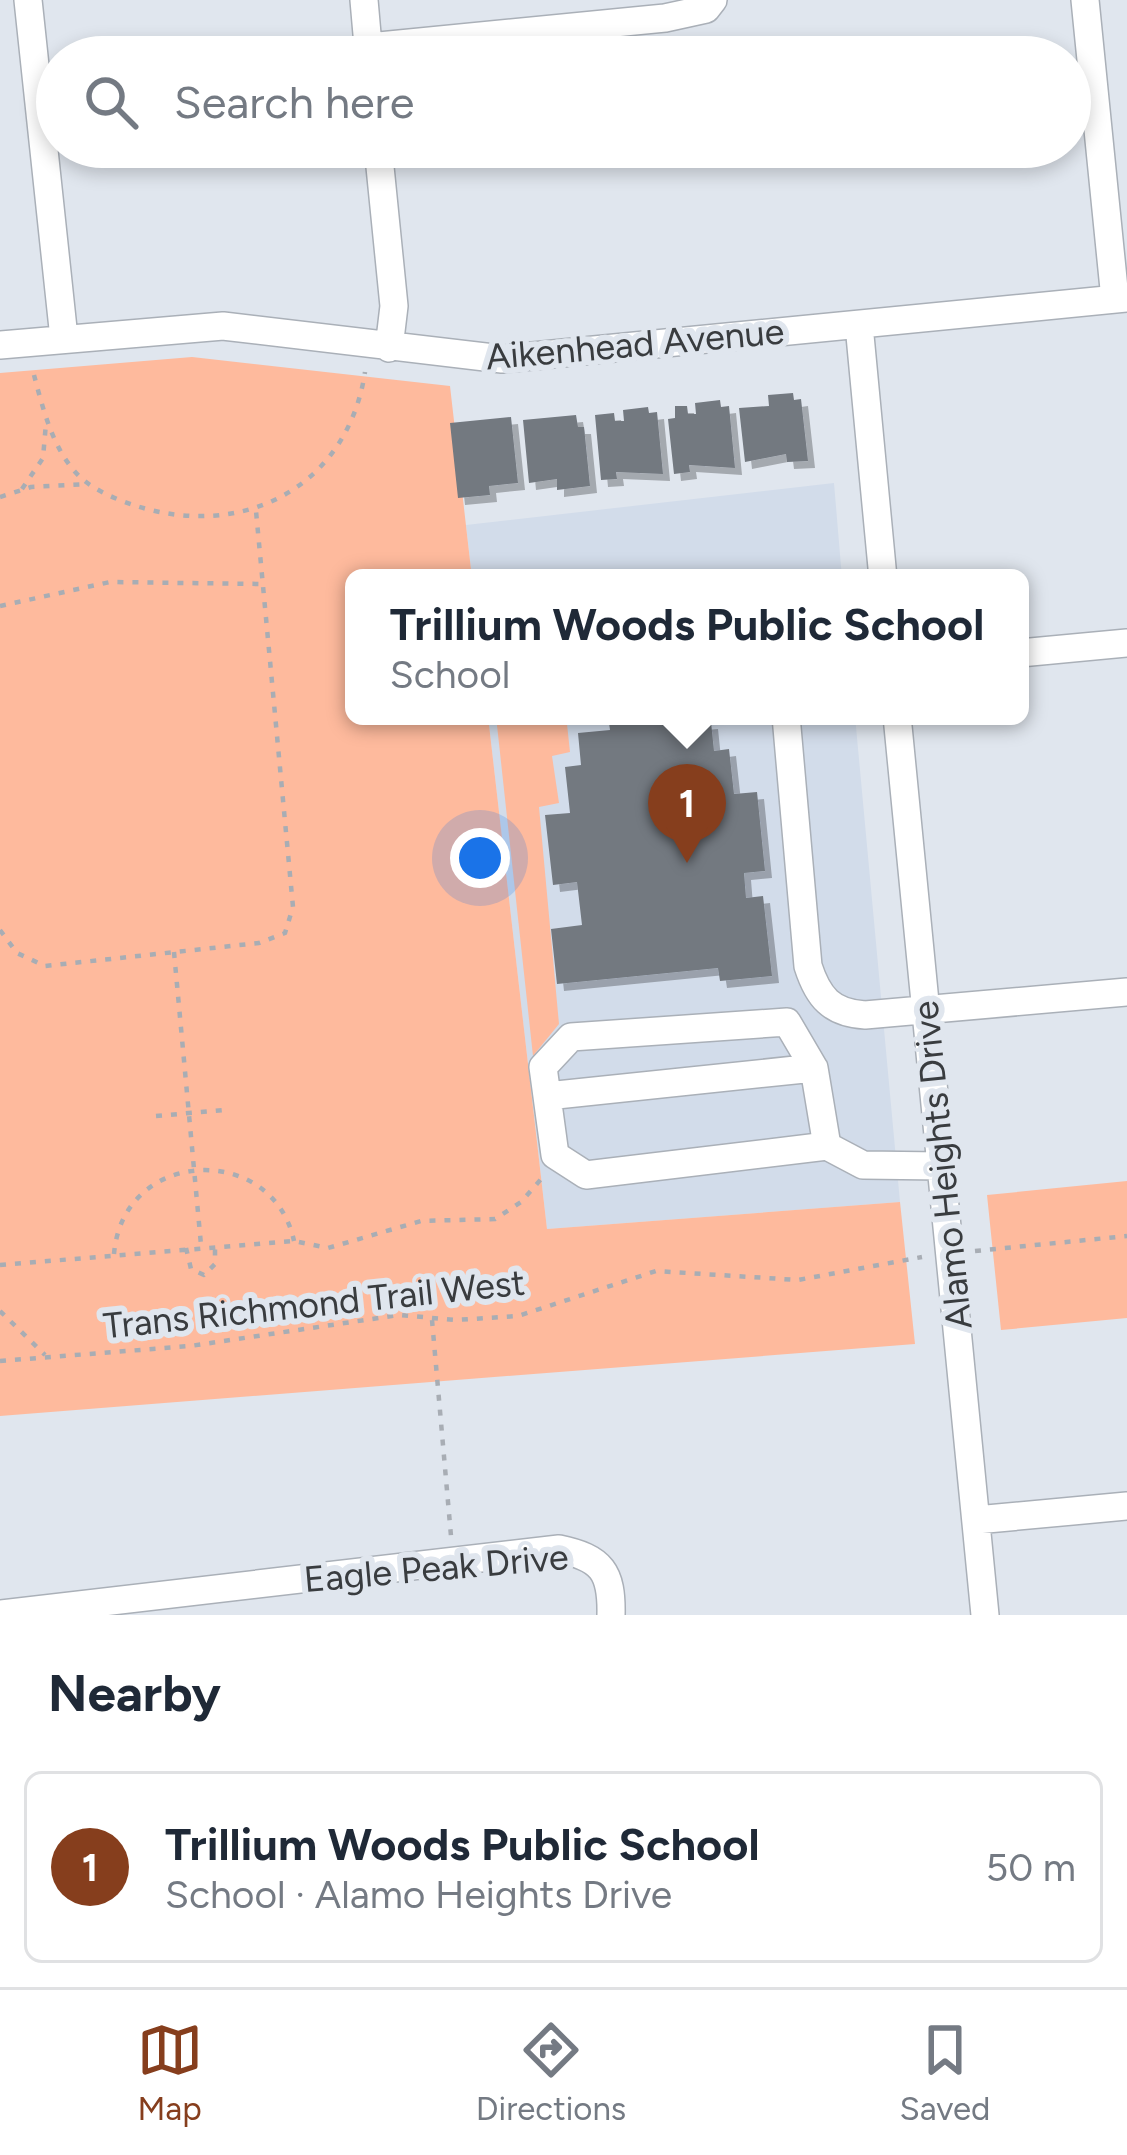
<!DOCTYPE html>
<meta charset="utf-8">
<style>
:root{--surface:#fff;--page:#f2f2f3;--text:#1f2937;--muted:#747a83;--line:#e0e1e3;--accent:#863e1d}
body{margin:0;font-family:Figtree,sans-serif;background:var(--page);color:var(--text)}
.you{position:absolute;left:480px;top:858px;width:42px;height:42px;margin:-30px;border:9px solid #fff;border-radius:50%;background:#1a73e8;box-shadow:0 0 0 18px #1a73e833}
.badge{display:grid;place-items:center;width:78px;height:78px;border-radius:50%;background:var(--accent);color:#fff;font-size:39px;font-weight:700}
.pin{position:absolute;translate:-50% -99px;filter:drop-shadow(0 3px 6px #0008)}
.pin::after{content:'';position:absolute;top:63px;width:42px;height:36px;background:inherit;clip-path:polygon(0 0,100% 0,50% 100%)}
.popup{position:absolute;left:345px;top:569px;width:684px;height:156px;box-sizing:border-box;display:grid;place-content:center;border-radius:18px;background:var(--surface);filter:drop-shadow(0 3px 9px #0005);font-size:39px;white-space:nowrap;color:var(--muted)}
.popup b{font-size:45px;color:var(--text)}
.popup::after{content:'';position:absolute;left:50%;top:100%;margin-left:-24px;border:24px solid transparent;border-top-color:var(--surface)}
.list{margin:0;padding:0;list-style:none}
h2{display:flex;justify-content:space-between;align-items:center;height:156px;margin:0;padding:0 48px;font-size:51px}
h2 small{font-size:39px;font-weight:400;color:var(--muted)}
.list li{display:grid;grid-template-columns:78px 1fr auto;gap:36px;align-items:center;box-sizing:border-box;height:192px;margin:0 24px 24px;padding:0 24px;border:3px solid var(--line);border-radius:18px}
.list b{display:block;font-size:45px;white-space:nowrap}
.list p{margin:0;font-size:39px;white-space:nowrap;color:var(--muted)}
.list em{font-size:39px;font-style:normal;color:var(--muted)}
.icon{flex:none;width:66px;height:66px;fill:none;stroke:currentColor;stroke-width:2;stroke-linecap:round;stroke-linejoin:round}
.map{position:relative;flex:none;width:1127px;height:1615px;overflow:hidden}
.search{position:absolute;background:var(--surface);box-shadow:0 6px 18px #0003;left:36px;right:36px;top:36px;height:132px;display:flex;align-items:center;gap:30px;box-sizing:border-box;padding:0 42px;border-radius:66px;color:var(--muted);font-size:45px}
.sheet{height:372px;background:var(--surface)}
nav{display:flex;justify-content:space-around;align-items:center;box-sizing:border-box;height:168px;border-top:3px solid var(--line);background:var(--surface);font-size:33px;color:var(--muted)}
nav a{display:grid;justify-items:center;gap:6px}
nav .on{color:var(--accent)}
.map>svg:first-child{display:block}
.built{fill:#d2dcea}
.green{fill:#feba9d}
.building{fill:#737980;filter:url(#shadow)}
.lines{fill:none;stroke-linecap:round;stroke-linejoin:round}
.minor-casing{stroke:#aab0b8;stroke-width:30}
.path{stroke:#a8adb4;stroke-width:4.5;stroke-dasharray:6 9;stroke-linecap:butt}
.minor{stroke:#fff;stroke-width:27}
.labels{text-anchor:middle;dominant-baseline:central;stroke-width:12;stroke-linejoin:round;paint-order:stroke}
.street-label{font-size:36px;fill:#393c3f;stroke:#e0e6ee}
</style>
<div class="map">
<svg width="1127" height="1615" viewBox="0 0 1127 1615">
<defs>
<filter id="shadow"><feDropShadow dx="7" dy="7" stdDeviation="0" flood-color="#0004"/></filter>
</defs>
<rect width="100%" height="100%" fill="#e0e6ee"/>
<path class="built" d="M834,483L842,578H472L466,525Z
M488,716H855L900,1202L547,1229Z"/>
<path class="green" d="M192,357L450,386L472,578H354V716H488L547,1229L900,1202L915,1344L0,1416V373Z
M496,716H596L567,724L570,752L552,756L559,803L539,807L559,1024L533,1056Z
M1127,1181V1318L1001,1330L987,1195Z"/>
<path class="building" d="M793,393L794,400L801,399L808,461L787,462L786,454L745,462L739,408L769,406L768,395Z
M720,400L721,407L729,406L735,468L689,465L690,472L674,474L668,419L675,418V406H687L688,414H696L695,403Z
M648,407L649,413L657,412L663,474L616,472L617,479L601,480L595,415L614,413L615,421H624L623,410Z
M576,415L578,427H584L590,486L557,490V479L529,483L523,420Z
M511,417L518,483L489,486L490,495L458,498L450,423Z
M608,716H675L676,725L711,722L714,751L729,749L734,794L757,792L765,871L744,873L746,898L763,896L772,976L720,981L718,968L557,984L551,929L582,925L577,882L553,885L545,815L570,813L565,767L581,765L578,733L610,730Z"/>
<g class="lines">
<defs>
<path id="minor" d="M28,0L64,338
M364,0L369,57
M1085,0L1115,299
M369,47L665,18L706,9L713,0
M378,147L394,306L389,348
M859,325L883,578
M0,345L223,326L502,359L1127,298
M1020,653L1127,643
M786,716L808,966C818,997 831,1013 865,1015L1127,992
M897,716L985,1615
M547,1096L814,1068
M827,1146L586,1175L555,1155L543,1067L571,1037L787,1022L814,1068L827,1146L863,1165L941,1166
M976,1520L1127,1506
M0,1614L559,1549C602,1558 612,1572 611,1615"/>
</defs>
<use href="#minor" class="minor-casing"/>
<path class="path" d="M34,375C43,409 53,450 79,476C96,493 132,506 155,511C258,534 349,478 365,372
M22,489L43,458L46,423
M0,497L31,487L88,484
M0,606L110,582L262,584
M0,930L17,953L45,966L259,943L285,933L293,907L256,511
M174,952L201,1245
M156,1116L224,1110
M186,1248L191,1269L204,1275L215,1264V1246
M975,1251L1127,1236
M114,1254C123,1147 273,1142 294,1241
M0,1265L294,1241L328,1248L421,1221L495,1219L521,1202L542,1178
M0,1311L45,1355
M432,1320L451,1536
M0,1361L190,1346L399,1315L456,1320L518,1316L656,1271L798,1280L922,1257"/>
<use href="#minor" class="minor"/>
</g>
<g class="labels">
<g class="street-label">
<text transform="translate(635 344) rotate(-5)">Aikenhead Avenue</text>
<text transform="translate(942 1165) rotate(-96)">Alamo Heights Drive</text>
<text transform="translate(314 1304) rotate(-6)">Trans Richmond Trail West</text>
<text transform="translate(436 1568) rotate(-5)">Eagle Peak Drive</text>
</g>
</g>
</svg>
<div class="you"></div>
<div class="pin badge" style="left:687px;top:863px">1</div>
<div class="popup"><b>Trillium Woods Public School</b>School</div>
<div class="search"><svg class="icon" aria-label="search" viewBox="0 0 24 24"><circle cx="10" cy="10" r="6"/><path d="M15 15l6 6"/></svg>Search here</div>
</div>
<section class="sheet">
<h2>Nearby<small></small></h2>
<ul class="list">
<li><span class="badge">1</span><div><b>Trillium Woods Public School</b><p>School · Alamo Heights Drive</p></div><em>50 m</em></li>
</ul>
</section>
<nav>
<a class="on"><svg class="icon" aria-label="map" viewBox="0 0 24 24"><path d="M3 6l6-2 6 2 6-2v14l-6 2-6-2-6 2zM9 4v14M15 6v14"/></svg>Map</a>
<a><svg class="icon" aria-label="directions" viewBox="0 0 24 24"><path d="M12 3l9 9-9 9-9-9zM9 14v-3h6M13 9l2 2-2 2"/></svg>Directions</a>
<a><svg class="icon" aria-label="saved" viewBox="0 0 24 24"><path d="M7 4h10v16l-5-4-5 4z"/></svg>Saved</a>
</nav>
